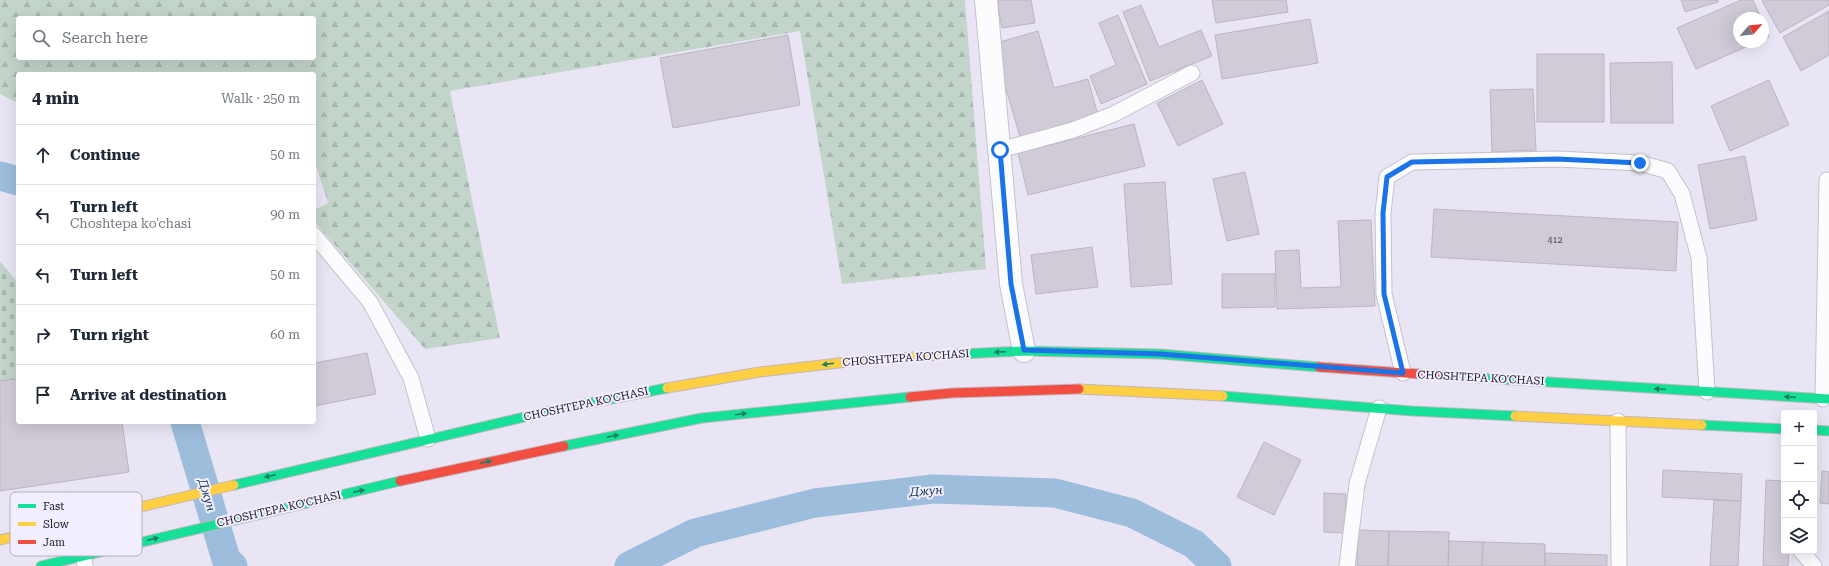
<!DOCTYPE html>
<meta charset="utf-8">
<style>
:root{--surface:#fff;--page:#f6f6f7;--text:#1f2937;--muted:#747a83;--line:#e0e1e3}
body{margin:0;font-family:"Roboto Serif",serif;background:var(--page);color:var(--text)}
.controls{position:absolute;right:12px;bottom:12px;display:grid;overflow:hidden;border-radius:4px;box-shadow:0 4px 16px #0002}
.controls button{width:36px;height:36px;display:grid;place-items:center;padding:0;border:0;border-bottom:1px solid var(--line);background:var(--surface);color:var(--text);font:20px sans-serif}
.compass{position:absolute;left:1733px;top:12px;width:36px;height:36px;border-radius:50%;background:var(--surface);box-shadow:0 4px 16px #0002;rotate:63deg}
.stop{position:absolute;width:12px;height:12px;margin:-9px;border:3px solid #1a73e8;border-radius:50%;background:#fff}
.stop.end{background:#1a73e8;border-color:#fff;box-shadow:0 1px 4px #0008}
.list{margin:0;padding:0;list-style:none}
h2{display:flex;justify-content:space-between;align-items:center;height:52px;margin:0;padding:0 16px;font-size:17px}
h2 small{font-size:13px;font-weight:400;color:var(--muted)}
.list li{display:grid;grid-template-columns:26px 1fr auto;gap:12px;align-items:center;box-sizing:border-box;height:60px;padding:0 16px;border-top:1px solid var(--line)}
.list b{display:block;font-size:15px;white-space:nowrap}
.list p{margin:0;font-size:13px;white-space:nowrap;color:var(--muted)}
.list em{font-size:13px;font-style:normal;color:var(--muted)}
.icon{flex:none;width:22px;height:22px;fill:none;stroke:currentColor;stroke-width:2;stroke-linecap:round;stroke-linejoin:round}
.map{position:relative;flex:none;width:1829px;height:566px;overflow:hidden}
.search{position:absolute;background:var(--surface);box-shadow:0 4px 16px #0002;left:16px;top:16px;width:300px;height:44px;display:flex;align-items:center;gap:10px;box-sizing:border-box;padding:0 14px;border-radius:4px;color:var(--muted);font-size:15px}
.panel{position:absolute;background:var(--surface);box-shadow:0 4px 16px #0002;left:16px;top:72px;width:300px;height:352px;border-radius:4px}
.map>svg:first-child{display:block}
.forest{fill:url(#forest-firs);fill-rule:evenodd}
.cemetery{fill:url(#cemetery-stones)}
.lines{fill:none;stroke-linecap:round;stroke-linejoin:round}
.canal{stroke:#9cbddb;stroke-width:29}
.building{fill:#d0cbd7;stroke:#bab5c0}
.lane-casing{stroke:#c5c1cd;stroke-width:17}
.street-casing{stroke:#c5c1cd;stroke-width:24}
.fast-casing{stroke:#c1b7be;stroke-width:11}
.slow-casing{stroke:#c1b7be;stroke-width:11}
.jam-casing{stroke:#c1b7be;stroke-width:11}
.lane{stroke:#fcfbfd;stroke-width:15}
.street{stroke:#fcfbfd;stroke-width:22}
.fast{stroke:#16e098;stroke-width:9}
.slow{stroke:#ffcf43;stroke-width:9}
.jam{stroke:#f24e42;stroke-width:9}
.oneway{fill:#1c8061}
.route{stroke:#1a73e8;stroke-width:5}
.labels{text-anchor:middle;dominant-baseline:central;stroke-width:4;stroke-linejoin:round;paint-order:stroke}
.number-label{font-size:9px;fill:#4e4b55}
.street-label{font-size:11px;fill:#23202a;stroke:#f3eeff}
.water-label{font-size:12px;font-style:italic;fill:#0a334c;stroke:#f3eeff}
.key{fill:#f3eeff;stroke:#b5b0bf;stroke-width:1}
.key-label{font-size:11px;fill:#23202a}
</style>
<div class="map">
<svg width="1829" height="566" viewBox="0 0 1829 566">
<defs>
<pattern id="forest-firs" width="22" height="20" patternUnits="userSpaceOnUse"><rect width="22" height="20" fill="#c3d4ca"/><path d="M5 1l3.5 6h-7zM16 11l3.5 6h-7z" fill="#a7b6ae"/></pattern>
<pattern id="cemetery-stones" width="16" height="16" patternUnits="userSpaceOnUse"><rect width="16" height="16" fill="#c3d4ca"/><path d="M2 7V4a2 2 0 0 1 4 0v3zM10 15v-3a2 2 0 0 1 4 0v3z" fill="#a7b6ae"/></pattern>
</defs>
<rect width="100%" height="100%" fill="#e9e5f4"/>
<path class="forest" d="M0,0H965L986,269L842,284L800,31L450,91L500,338L425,349L314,221V210L328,203L314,159V74H18V103L0,94ZM18,18H314V58H18Z"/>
<path class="cemetery" d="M0,261L18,283V379L0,381Z"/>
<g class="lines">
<path class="canal" d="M0,176L18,181
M185,422L226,559L233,566
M629,566L695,533L815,503L933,489L1055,493L1132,513L1194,544L1217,566"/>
</g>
<path class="building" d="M997,0H1031L1035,23L1002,28Z
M1212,0H1286L1288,12L1216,23Z
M1681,0H1718V2L1685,12Z
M1741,0H1753L1761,18H1739V42H1757L1696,69L1677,28Z
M1764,0H1829V5L1780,33L1762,1Z
M1141,5L1159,47L1201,30L1212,56L1150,81L1123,12Z
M1829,11V55L1801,71L1783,37Z
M1118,15L1147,84L1101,104L1090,76L1116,65L1099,23Z
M1310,19L1318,63L1222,79L1215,35Z
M1763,23L1769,37L1763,40Z
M1038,31L1054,88L1088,79L1098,115L1020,137L993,44Z
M788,35L800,105L673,128L660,58Z
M1537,54H1604V122H1537Z
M1672,62L1673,123H1611L1610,63Z
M1202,80L1223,124L1178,146L1157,103Z
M1769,80L1789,125L1730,151L1711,106Z
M1533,89L1536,150L1492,152L1490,90Z
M1134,124L1145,166L1028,195L1018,153Z
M1745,156L1757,220L1710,229L1698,165Z
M1245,172L1259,234L1227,241L1213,179Z
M1165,182L1172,284L1131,287L1124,184Z
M1434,209L1678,222L1676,271L1431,257Z
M1371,220L1375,306L1277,309L1275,251L1299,250L1301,288L1341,287L1338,221Z
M1092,247L1098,287L1036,294L1031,255Z
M1222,274H1275V307L1222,308Z
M367,353L376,394L314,406V356L315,363Z
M18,379V422H122L129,472L0,491V381Z
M1264,442L1301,460L1274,515L1237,497Z
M1663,470L1742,474L1741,501L1662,497Z
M1822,471L1829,472V504L1820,503Z
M1766,480L1784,481V551H1789L1788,566H1763Z
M1324,493L1346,494L1345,533L1324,532Z
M1714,500L1741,501L1738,566H1710Z
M1358,530L1389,531L1388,566H1357Z
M1389,531L1449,532L1448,566H1388Z
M1449,541L1483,542L1482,566H1448Z
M1483,542L1545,544V566H1482Z
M1545,553L1607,555V566H1545Z"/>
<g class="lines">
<defs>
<path id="lane" d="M1000,150L1073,130L1114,114L1192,73
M314,235L370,302L411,378L428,439
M1403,373L1384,294L1383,213L1387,177L1412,162L1557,159L1640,163L1668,171L1682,194L1699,258L1707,392
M1823,399L1827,180
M1618,421L1619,566
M68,500L85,565
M1801,551L1814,566
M1347,566L1357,484L1379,408"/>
<path id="street" d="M986,0L1011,284L1024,351"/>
<path id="fast" d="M939,355L1024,351L1160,354L1319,367
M1448,376L1829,399
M1223,396L1412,411L1515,416
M1702,425L1784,429
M1814,430L1829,431
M564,446L702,418L910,397
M234,485L550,411L667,388
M41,566L400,481"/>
<path id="slow" d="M667,388L760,372L848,362L939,355
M1079,389L1223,396
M1515,416L1702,425
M0,540L234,485"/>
<path id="jam" d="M1319,367L1448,376
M910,397L952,393L1079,389
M400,481L564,446"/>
</defs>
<use href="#lane" class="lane-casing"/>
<use href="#street" class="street-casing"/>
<use href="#fast" class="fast-casing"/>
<use href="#slow" class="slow-casing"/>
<use href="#jam" class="jam-casing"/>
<use href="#lane" class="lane"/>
<use href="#street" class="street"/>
<use href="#fast" class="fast"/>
<use href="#slow" class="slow"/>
<use href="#jam" class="jam"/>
</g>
<defs><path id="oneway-solid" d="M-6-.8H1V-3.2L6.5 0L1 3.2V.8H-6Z"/></defs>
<g class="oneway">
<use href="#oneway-solid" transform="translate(1000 352) rotate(177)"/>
<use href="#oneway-solid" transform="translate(828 364) rotate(173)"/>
<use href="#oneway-solid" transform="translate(1660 389) rotate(-177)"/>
<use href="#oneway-solid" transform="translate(1790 397) rotate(-176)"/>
<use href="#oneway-solid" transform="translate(741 414) rotate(-7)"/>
<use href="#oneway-solid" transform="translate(613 436) rotate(-11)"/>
<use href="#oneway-solid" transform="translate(486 462) rotate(-12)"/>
<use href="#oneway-solid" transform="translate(270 476) rotate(167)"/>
<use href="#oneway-solid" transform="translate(359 491) rotate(-13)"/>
<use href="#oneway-solid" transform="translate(153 539) rotate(-13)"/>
</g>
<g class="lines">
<path class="route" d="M1000,150L1011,284L1024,350L1160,354L1403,373L1384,294L1383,213L1387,177L1412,162L1557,159L1640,163"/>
</g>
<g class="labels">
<g class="number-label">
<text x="1555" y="240">412</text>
</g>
<g class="street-label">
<text transform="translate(906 358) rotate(-4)">CHOSHTEPA KO'CHASI</text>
<text transform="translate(1481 378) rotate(3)">CHOSHTEPA KO'CHASI</text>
<text transform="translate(586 404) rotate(-12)">CHOSHTEPA KO'CHASI</text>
<text transform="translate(279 509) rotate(-13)">CHOSHTEPA KO'CHASI</text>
</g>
<g class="water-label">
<text transform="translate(926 491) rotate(-4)">Джун</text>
<text transform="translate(207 495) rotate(73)">Джун</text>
</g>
</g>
<rect x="10" y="492" width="132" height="64" rx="6" class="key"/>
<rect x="18" y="504" width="18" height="4" fill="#16e098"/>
<rect x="18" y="522" width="18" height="4" fill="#ffcf43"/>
<rect x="18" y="540" width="18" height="4" fill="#f24e42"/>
<g class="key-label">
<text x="43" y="510">Fast</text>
<text x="43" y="528">Slow</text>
<text x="43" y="546">Jam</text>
</g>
</svg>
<div class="controls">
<button>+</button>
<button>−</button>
<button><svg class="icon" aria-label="locate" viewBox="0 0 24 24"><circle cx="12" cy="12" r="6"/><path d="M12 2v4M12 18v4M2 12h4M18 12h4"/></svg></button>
<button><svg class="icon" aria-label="layers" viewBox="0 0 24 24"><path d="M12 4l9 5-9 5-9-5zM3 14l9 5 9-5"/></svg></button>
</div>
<svg class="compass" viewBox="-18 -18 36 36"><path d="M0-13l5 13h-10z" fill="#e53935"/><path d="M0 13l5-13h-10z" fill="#747a83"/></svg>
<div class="stop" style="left:1000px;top:150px"></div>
<div class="stop end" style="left:1640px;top:163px"></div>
<div class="search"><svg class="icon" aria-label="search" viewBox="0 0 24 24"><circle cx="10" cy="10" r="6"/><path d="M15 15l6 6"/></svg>Search here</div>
<section class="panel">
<h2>4 min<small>Walk · 250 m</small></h2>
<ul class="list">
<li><svg class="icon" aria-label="ahead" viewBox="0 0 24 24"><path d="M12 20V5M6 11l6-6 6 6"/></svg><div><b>Continue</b></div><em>50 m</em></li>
<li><svg class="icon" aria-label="left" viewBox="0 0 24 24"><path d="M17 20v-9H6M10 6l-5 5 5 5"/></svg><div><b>Turn left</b><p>Choshtepa ko'chasi</p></div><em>90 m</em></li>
<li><svg class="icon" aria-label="left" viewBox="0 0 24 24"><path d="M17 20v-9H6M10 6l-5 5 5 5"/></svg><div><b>Turn left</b></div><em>50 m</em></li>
<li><svg class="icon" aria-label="right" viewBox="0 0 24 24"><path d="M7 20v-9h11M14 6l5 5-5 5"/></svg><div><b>Turn right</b></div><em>60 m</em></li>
<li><svg class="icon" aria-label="arrive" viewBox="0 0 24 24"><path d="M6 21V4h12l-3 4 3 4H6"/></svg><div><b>Arrive at destination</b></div></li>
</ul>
</section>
</div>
